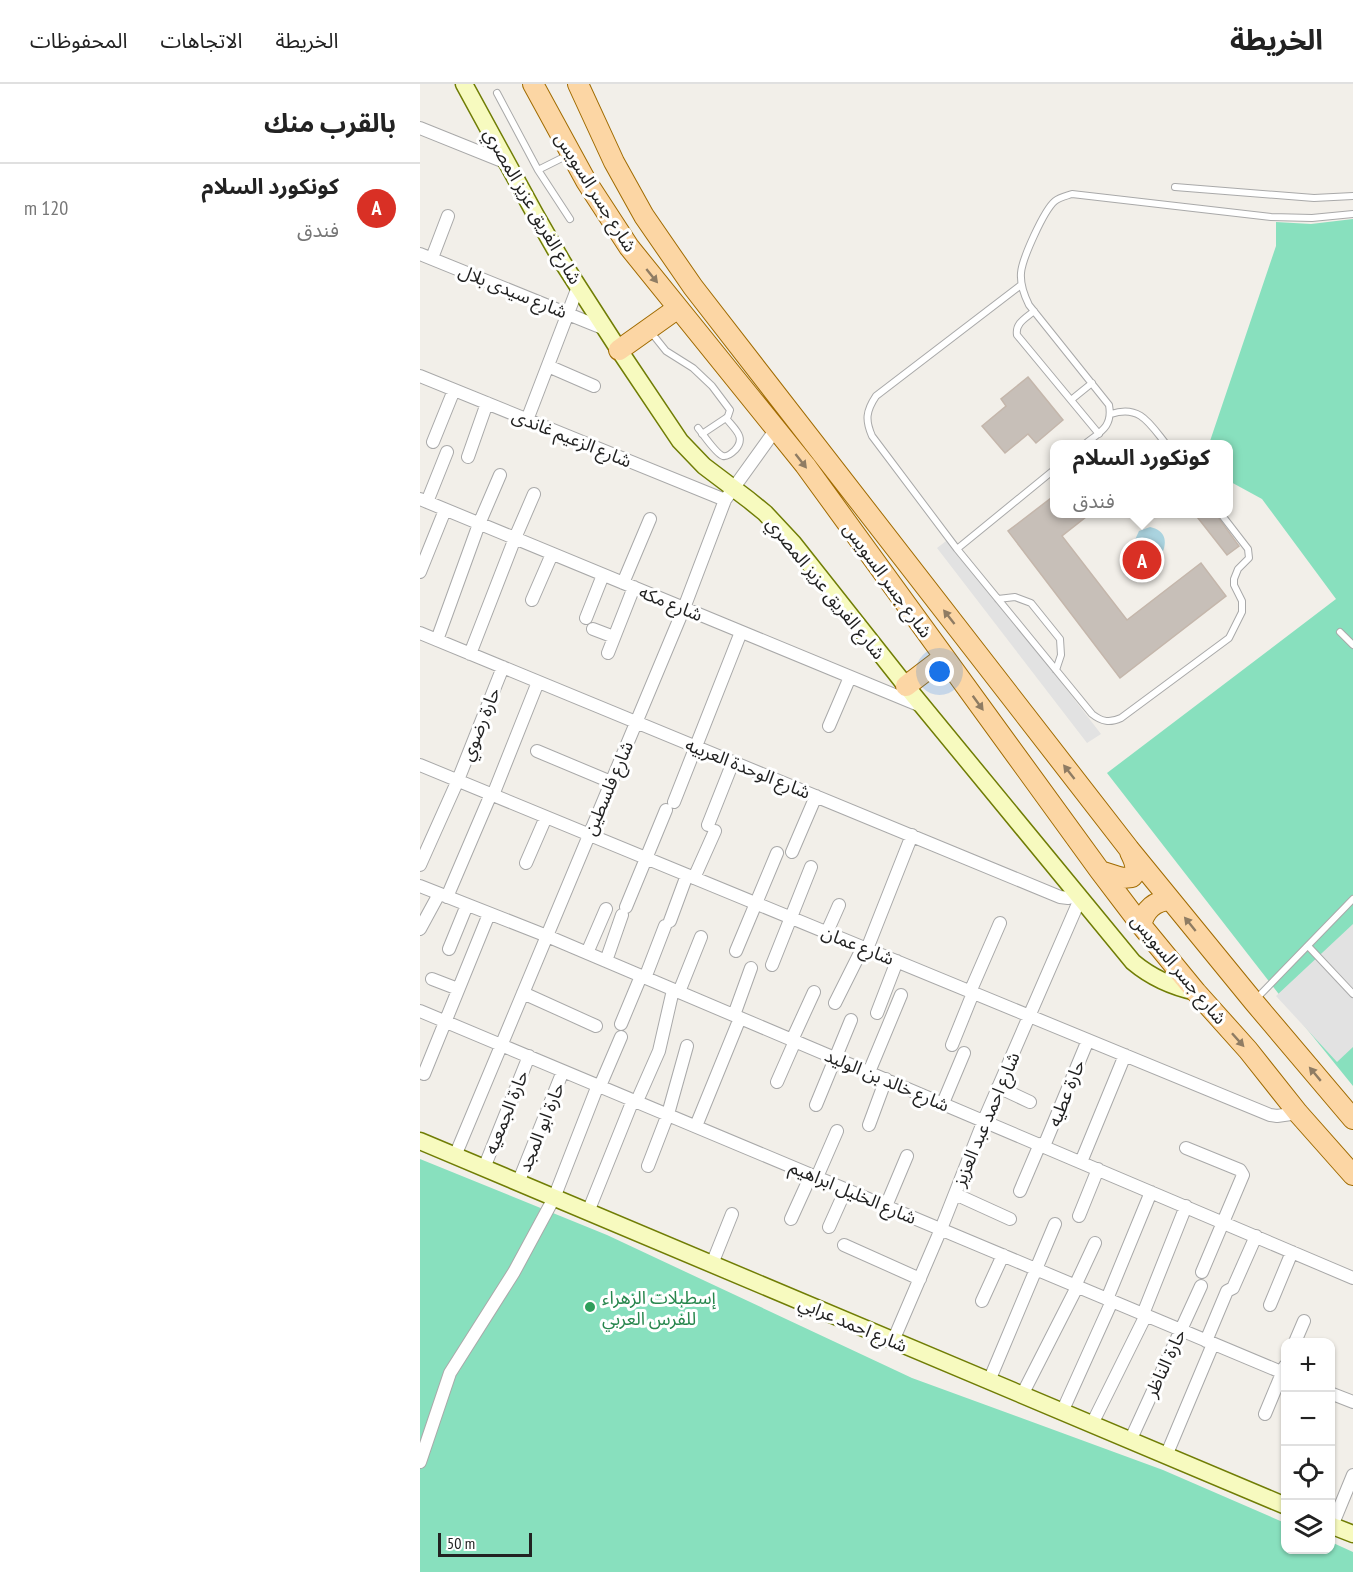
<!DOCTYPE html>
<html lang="ar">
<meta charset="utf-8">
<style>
:root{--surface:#fff;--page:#f2f2f2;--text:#222;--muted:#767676;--line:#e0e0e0;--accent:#d93025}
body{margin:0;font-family:"PT Sans Narrow","Noto Sans Arabic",sans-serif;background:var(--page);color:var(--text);direction:rtl}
.controls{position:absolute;right:18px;bottom:18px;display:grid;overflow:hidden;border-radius:12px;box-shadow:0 2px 4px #0004}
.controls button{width:54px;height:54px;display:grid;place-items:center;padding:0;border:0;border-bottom:2px solid var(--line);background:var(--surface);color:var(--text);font:30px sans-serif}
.scale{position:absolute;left:18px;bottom:15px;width:94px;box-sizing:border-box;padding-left:6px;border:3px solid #222;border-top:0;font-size:16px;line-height:21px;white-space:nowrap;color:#222;-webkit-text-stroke:4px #fff;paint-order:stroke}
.you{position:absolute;left:520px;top:588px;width:21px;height:21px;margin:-15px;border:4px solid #fff;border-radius:50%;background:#1a73e8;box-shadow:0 0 0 9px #1a73e833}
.badge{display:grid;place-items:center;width:39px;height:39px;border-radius:50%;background:var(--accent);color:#fff;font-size:20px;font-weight:700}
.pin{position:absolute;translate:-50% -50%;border:3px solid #fff;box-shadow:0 2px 6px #0006}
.popup{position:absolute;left:630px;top:356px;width:183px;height:78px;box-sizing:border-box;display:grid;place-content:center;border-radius:12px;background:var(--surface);filter:drop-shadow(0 2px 4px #0005);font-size:20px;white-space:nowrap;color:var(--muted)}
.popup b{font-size:22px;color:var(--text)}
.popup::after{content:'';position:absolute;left:50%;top:100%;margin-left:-12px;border:12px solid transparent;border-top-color:var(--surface)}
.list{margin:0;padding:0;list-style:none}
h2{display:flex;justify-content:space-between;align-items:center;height:78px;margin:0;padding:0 24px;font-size:26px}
h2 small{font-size:20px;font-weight:400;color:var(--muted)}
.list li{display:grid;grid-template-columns:39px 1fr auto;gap:18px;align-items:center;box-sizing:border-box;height:84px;padding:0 24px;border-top:2px solid var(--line)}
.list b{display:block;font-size:22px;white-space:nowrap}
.list p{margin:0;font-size:20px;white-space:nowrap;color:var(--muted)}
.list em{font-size:20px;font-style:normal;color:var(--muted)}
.icon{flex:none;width:33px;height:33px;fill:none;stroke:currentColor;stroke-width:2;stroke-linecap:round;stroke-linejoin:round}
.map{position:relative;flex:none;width:933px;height:1488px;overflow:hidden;direction:ltr}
header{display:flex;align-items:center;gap:36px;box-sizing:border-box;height:84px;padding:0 30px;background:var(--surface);border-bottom:2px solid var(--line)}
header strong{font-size:28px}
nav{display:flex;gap:33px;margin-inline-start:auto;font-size:21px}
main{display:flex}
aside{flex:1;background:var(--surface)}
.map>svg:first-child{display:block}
.pitch{fill:#88e0be}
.parking{fill:#e2e2e2}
.water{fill:#aad3df}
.building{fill:#c7bfb8;stroke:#c4b6ab;stroke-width:1.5}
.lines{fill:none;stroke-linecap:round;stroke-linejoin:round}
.lane-casing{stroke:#a9a9a9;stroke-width:8}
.street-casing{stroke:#a9a9a9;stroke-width:14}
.secondary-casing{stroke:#707d05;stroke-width:19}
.primary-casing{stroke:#a06b00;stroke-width:22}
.lane{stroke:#fff;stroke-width:6}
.street{stroke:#fff;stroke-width:12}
.secondary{stroke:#f7fabf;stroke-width:16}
.primary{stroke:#fcd6a4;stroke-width:20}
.oneway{fill:#8f7c63}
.leisure-dot{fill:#2e9e5b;stroke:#fff;stroke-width:2}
.labels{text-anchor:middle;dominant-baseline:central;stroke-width:6;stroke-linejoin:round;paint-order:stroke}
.street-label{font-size:18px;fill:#222;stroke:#fff}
.leisure-label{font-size:18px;fill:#27864d;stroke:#fff;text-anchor:start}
</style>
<header>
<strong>الخريطة</strong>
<nav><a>الخريطة</a><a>الاتجاهات</a><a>المحفوظات</a></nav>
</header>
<main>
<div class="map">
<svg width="933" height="1488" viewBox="0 0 933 1488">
<rect width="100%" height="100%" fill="#f2efe9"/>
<path class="pitch" d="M933,135V1002L865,918L687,689L916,515L842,415L809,397V360H789L856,162V138L891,140Z
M0,1075L187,1151L492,1294L743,1386L865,1439L866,1466H910L911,1458L933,1468V1488H0Z"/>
<path class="parking" d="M530,454L681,650L667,659L517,464Z
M933,840V963L917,978L856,912Z"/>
<path class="water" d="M730,443C745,446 748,457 742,470L731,476L724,474L721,465L713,460L719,447Z"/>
<path class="building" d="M608,293L643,336L616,359L608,350L585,369L562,342L586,322L581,315Z
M635,411V429H671L642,452L707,536L781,479L806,512L700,594L588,447Z
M774,429H795L819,462L807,471Z"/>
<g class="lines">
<defs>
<path id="lane" d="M77,9L118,86L150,135
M118,86L150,70
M755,103L894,114L933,112
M601,201L456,312C446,327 445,336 452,352L537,465L672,630C682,638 690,639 701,634L809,554L822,528V517L814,501V495L818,485L829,474L828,465L801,430
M614,227C606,234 595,239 597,251L679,350
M230,247L246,267L273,284L292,302L310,326L308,332L306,334L282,350
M651,316L672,299
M691,330C720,320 730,340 746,360
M278,344C283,350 296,370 303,372C308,373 312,369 315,366C327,353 314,345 306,334
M665,360C680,348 693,343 689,321L609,221C604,211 600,201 601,189C602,175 624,126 635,117C640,113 646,112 652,110L851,133L892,134L933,130
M537,465L635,385
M578,515L595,513L611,519L640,555L641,571L636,586
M920,548L933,561
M888,862L933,910
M835,916L933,815"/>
<path id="street" d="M0,44L87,79
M0,170L185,245
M12,174L28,132
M128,282L174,302
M0,292L305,416
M107,336L158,203
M13,358L34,306
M48,373L67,319
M0,415L501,622
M7,418L27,368
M0,488L25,426
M203,499L230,435
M112,516L132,470
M166,534L183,491
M173,545L194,553
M0,549L640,813L648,814L657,811
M17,556L59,440L80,391
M188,569L214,503
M50,570L95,454L114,410
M409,642L430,593
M117,667L191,698
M0,681L850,1031L857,1032L878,1029
M73,711L118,598
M254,718L321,548
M288,741L313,678
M372,768L396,712
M106,779L126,733
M0,781L38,696L83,583
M274,794L295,747
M0,802L127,852L933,1194
M27,813L71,710
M206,823L246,726
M250,837L267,791
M0,845L19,810
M407,848L419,821
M29,865L47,821
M447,865L492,751
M316,867L357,769
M167,869L186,825
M186,877L202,831
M352,881L391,783
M225,894L245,842
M12,895L38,905
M259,908L281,853
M550,908L580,839
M103,909L176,942
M415,919L443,863
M0,927L866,1290
M457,929L477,877
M314,931L331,884
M201,940L221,892
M372,956L394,908
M532,961L553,909
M449,988L481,911
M4,990L69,830
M357,998L375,957
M180,1002L201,953
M578,1003L610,1018
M217,1017L239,967L253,906
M523,1019L544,969
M396,1021L431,936
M449,1041L466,995
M276,1042L320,934
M624,1062L668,956
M766,1064L820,1086L823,1091L782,1188
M35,1072L264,524L305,416L356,345
M661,1078L705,971
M228,1082L248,1030L267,962
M64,1084L109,972
M397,1093L417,1047
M98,1099L143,987
M600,1107L620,1060
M535,1110L590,1135
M466,1122L487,1072
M168,1128L213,1016
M659,1132L678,1085
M371,1135L391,1091
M409,1143L426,1105
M424,1161L500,1195
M292,1180L312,1130
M655,1202L675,1159
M687,1215L731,1108
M562,1217L583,1171
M850,1221L872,1168
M723,1230L766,1122
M473,1257L521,1145L564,1036L660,815
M786,1257L807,1207L813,1204L836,1152
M875,1258L884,1237
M569,1297L635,1140
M910,1309L933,1318
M602,1311L657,1203
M642,1328L692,1217
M845,1330L865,1282
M672,1340L726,1231
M710,1357L781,1202
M746,1372L793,1260
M0,1378L30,1289L94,1188L134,1114L178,1001
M912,1442L933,1391"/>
<path id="secondary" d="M44,0L115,130L143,179L199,266L260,357L284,382L329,416L345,429L373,459L486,602L713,878C732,894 753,903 776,908
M0,1057L866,1422
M910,1441L933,1450"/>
<path id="primary" d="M113,0L166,97L209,163L385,381L680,787L721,841L776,908L828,966L878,1029L933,1091
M158,0L194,78L224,132L273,203L709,765L834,918L933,1035
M199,266L258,224
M486,602L524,573
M680,787L702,794L712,793C719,786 714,776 710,768
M721,841C725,826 734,817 750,816"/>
</defs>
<use href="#lane" class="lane-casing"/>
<use href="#street" class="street-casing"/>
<use href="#secondary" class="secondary-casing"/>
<use href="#primary" class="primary-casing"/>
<use href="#lane" class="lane"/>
<use href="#street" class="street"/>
<use href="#secondary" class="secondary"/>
<use href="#primary" class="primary"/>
</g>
<defs><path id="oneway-solid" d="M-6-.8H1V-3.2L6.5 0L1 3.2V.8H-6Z" transform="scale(1.5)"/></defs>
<g class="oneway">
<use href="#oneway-solid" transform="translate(232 192) rotate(51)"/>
<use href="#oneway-solid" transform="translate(381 377) rotate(52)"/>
<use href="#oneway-solid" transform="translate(529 533) rotate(-128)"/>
<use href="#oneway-solid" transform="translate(558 619) rotate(54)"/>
<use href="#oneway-solid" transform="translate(649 688) rotate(-128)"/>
<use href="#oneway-solid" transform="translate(770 840) rotate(-129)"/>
<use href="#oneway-solid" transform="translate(818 956) rotate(48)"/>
<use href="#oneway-solid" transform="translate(895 990) rotate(-130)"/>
</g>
<circle class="leisure-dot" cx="170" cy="1223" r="6"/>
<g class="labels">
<g class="street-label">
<text transform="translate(176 108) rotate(58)">شارع جسر السويس</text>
<text transform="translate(113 122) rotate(60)">شارع الفريق عزيز المصري</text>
<text transform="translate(93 207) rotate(22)">شارع سيدى بلال</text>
<text transform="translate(152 354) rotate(22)">شارع الزعيم غاندى</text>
<text transform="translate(468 496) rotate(54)">شارع جسر السويس</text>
<text transform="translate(406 504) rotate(51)">شارع الفريق عزيز المصري</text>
<text transform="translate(251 519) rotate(22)">شارع مكه</text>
<text transform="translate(60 640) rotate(-68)">حارة رضوي</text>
<text transform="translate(328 684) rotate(22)">شارع الوحدة العربيه</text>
<text transform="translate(188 704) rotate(-67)">شارع فلسطين</text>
<text transform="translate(438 861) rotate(22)">شارع عمان</text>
<text transform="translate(759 885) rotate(50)">شارع جسر السويس</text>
<text transform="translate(467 996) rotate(23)">شارع خالد بن الوليد</text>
<text transform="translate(646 1009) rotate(-68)">حارة عطيه</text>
<text transform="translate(86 1028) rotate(-68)">حارة الجمعيه</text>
<text transform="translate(566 1035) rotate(-67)">شارع احمد عبد العزيز</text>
<text transform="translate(121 1043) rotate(-68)">حارة ابو المجد</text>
<text transform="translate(433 1108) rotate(23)">شارع الخليل ابراهيم</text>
<text transform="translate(433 1240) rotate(23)">شارع احمد عرابي</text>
<text transform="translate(745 1279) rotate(-65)">حارة الناظر</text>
</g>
<g class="leisure-label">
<text x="182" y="1213">إسطبلات الزهراء<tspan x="182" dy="21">للفرس العربي</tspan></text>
</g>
</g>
</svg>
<div class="controls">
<button>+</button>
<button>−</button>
<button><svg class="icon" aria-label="locate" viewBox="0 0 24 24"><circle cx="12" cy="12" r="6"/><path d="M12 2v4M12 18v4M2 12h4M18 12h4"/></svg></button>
<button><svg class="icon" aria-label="layers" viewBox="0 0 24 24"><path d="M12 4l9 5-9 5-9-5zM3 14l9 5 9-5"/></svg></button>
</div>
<div class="scale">50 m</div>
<div class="you"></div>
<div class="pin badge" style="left:722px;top:476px">A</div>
<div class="popup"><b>كونكورد السلام</b>فندق</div>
</div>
<aside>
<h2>بالقرب منك<small></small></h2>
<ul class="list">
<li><span class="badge">A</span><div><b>كونكورد السلام</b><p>فندق</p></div><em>120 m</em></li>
</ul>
</aside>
</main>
